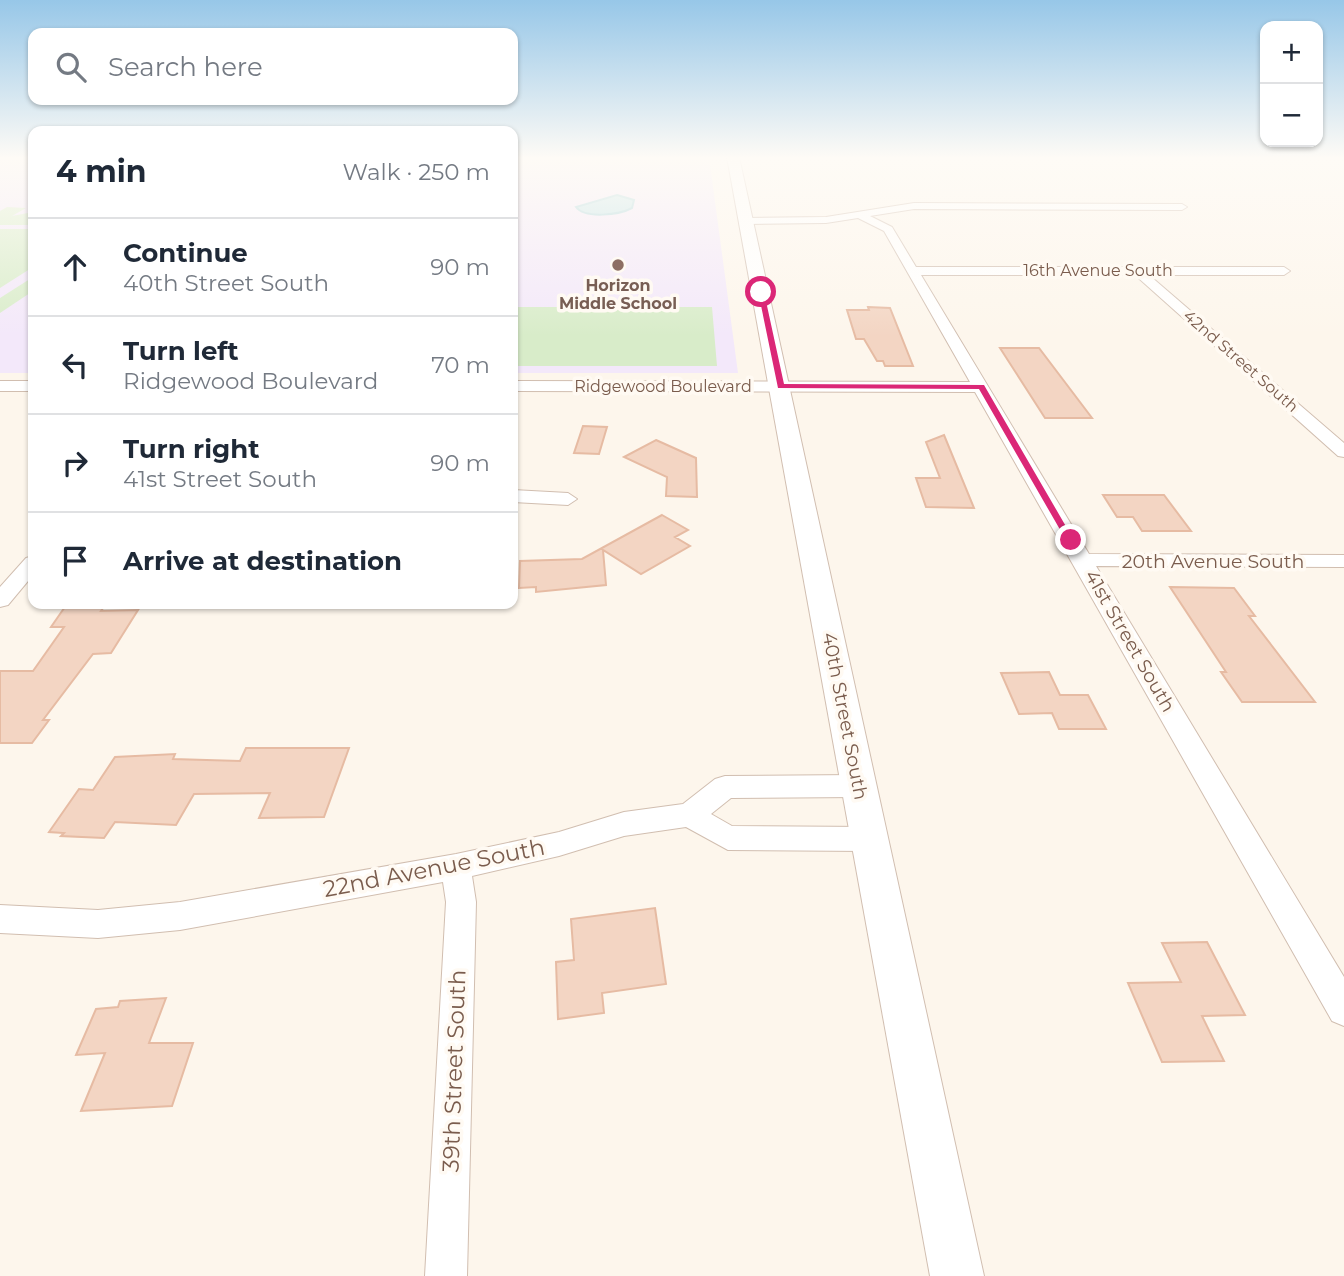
<!DOCTYPE html>
<meta charset="utf-8">
<style>
:root{--surface:#fff;--page:#f2f2f3;--text:#1f2937;--muted:#747a83;--line:#e0e1e3}
body{margin:0;font-family:Montserrat,sans-serif;background:var(--page);color:var(--text)}
.controls{position:absolute;right:21px;top:21px;display:grid;overflow:hidden;border-radius:14px;box-shadow:0 2px 5px #0004}
.controls button{width:63px;height:63px;display:grid;place-items:center;padding:0;border:0;border-bottom:2px solid var(--line);background:var(--surface);color:var(--text);font:35px sans-serif}
.stop{position:absolute;width:21px;height:21px;margin:-16px;border:5px solid #db2777;border-radius:50%;background:#fff}
.stop.end{background:#db2777;border-color:#fff;box-shadow:0 2px 7px #0008}
.list{margin:0;padding:0;list-style:none}
h2{display:flex;justify-content:space-between;align-items:center;height:91px;margin:0;padding:0 28px;font-size:30px}
h2 small{font-size:23px;font-weight:400;color:var(--muted)}
.list li{display:grid;grid-template-columns:46px 1fr auto;gap:21px;align-items:center;box-sizing:border-box;height:98px;padding:0 28px;border-top:2px solid var(--line)}
.list b{display:block;font-size:26px;white-space:nowrap}
.list p{margin:0;font-size:23px;white-space:nowrap;color:var(--muted)}
.list em{font-size:23px;font-style:normal;color:var(--muted)}
.icon{flex:none;width:38px;height:38px;fill:none;stroke:currentColor;stroke-width:2;stroke-linecap:round;stroke-linejoin:round}
.map{position:relative;flex:none;width:1344px;height:1276px;overflow:hidden}
.search{position:absolute;background:var(--surface);box-shadow:0 2px 5px #0004;left:28px;top:28px;width:490px;height:77px;display:flex;align-items:center;gap:18px;box-sizing:border-box;padding:0 24px;border-radius:14px;color:var(--muted);font-size:26px}
.panel{position:absolute;background:var(--surface);box-shadow:0 2px 5px #0004;left:28px;top:126px;width:490px;height:483px;border-radius:14px}
.map>svg:first-child{display:block}
.education{fill:#f3e8fa}
.green{fill:#d8ecc9}
.water{fill:#bfe3e8;stroke:#a5d3da;stroke-width:2}
.building{fill:#f3d5c3;stroke:#e6bba3;stroke-width:2}
.lines{fill:none;stroke-linecap:round;stroke-linejoin:round}
.minor-casing{stroke:#d1beb0;stroke-width:2}
.tertiary-casing{stroke:#d1beb0;stroke-width:2}
.minor{fill:#fff;fill-rule:evenodd}
.tertiary{fill:#fff;fill-rule:evenodd}
.route{fill:#db2777}
.education-dot{fill:#8d6e63;stroke:#fffaf3;stroke-width:2.5}
.labels{text-anchor:middle;dominant-baseline:central;stroke-width:7;stroke-linejoin:round;paint-order:stroke}
.far-street-label{font-size:16px;fill:#7a5c4d;stroke:#fffaf3}
.far-education-label{font-size:16px;font-weight:bold;fill:#785e54;stroke:#fffaf3}
.street-label{font-size:19px;fill:#7a5c4d;stroke:#fffaf3}
.near-street-label{font-size:23px;fill:#7a5c4d;stroke:#fffaf3}
</style>
<div class="map">
<svg width="1344" height="1276" viewBox="0 0 1344 1276">
<rect width="100%" height="100%" fill="#fdf6ec"/>
<path class="education" d="M0,157H33V373H0Z
M513,157H709L738,373H513Z"/>
<path class="green" d="M7,207L26,208L12,216L33,212V225H0V211Z
M0,229H33V267L0,288Z
M33,277V291L0,313V298Z
M513,307H712L717,366H513Z"/>
<path class="water" d="M617,195L634,200L632,208C619,215 585,219 576,207Z"/>
<path class="building" d="M868,307L890,308L913,366H885L883,361H877L864,339H856L847,310H869Z
M1000,348H1039L1092,418H1045Z
M583,426L607,427L599,454L574,453Z
M944,435L974,508L926,507L916,478H940L926,442Z
M656,440L696,458L697,497L666,496L667,477L624,457Z
M1103,495H1164L1191,531H1142L1133,517H1117Z
M662,515L688,530L675,537L690,546L641,574L603,550L606,585L536,592V587L519,588L520,561L582,559Z
M1170,587L1234,588L1255,616H1249L1315,702H1242L1221,672H1226Z
M67,604H106L101,611L138,610L111,653L93,654L43,720H49L32,743H0V671H33L64,627H51Z
M1049,672L1060,695H1088L1106,729H1059L1052,713L1019,714L1001,673Z
M246,748H349L324,817L259,818L270,793L194,794L176,825L115,822L104,838L61,836L64,833L49,832L79,789L93,790L115,757L175,754L173,759L240,761Z
M655,908L666,984L602,993L604,1013L558,1019L556,962L574,960L571,919Z
M1207,942L1245,1015L1202,1016L1224,1061L1162,1062L1128,983L1181,982L1162,943Z
M166,998L149,1043H193L172,1106L81,1111L105,1053L76,1055L96,1009L118,1007L120,1001Z"/>
<g class="lines">
<defs>
<path id="minor" d="M914,203L1182,204L1187,207L1182,210L914,209L870,216L892,227L916,267H1284L1290,271L1284,275H1149L1344,443V457L1338,456L1135,275H921L1089,554L1344,555V567L1096,566L1344,977V1026L1332,1021L975,392L513,391V381L970,382L884,231L858,218L826,223L745,224L740,221L745,218L826,217Z
M0,381H33V391H0Z
M513,490L568,493L577,499L568,505L513,502Z
M33,556V575L8,605L0,607V587L26,558Z
M858,775L868,778L872,786L868,794L858,797L731,798L711,814L732,826L868,827L878,830L882,839L878,848L868,851L728,850L686,827L624,836L559,856L472,876L476,902L467,1276H425L446,902L443,882L180,930L98,938L0,933V905L98,910L180,902L456,854L559,832L624,812L683,804L715,779L725,776Z"/>
<path id="tertiary" d="M727,157H739L984,1276H930Z"/>
</defs>
<use href="#minor" class="minor-casing"/>
<use href="#tertiary" class="tertiary-casing"/>
<use href="#minor" class="minor"/>
<use href="#tertiary" class="tertiary"/>
</g>
<linearGradient id="sky" x2="0" y2="1"><stop stop-color="#97c7e8"/><stop offset="0.47" stop-color="#fefbf6"/><stop offset="1" stop-color="#fefbf6" stop-opacity="0"/></linearGradient>
<rect width="1344" height="336" fill="url(#sky)"/>
<path class="route" d="M758,291L764,292L784,384L984,385L1075,542L1066,540L979,389L778,388Z"/>
<circle class="education-dot" cx="618" cy="265" r="7"/>
<g class="labels">
<g class="far-street-label">
<text x="1098" y="270">16th Avenue South</text>
<text transform="translate(1241 361) rotate(41)">42nd Street South</text>
<text x="663" y="386">Ridgewood Boulevard</text>
</g>
<g class="far-education-label">
<text x="618" y="285">Horizon<tspan x="618" dy="18">Middle School</tspan></text>
</g>
<g class="street-label">
<text x="1213" y="561">20th Avenue South</text>
<text transform="translate(1130 641) rotate(60)">41st Street South</text>
<text transform="translate(845 716) rotate(79)">40th Street South</text>
</g>
<g class="near-street-label">
<text transform="translate(434 868) rotate(-11)">22nd Avenue South</text>
<text transform="translate(454 1071) rotate(-88)">39th Street South</text>
</g>
</g>
</svg>
<div class="controls">
<button>+</button>
<button>−</button>
</div>
<div class="stop" style="left:761px;top:292px"></div>
<div class="stop end" style="left:1071px;top:540px"></div>
<div class="search"><svg class="icon" aria-label="search" viewBox="0 0 24 24"><circle cx="10" cy="10" r="6"/><path d="M15 15l6 6"/></svg>Search here</div>
<section class="panel">
<h2>4 min<small>Walk · 250 m</small></h2>
<ul class="list">
<li><svg class="icon" aria-label="ahead" viewBox="0 0 24 24"><path d="M12 20V5M6 11l6-6 6 6"/></svg><div><b>Continue</b><p>40th Street South</p></div><em>90 m</em></li>
<li><svg class="icon" aria-label="left" viewBox="0 0 24 24"><path d="M17 20v-9H6M10 6l-5 5 5 5"/></svg><div><b>Turn left</b><p>Ridgewood Boulevard</p></div><em>70 m</em></li>
<li><svg class="icon" aria-label="right" viewBox="0 0 24 24"><path d="M7 20v-9h11M14 6l5 5-5 5"/></svg><div><b>Turn right</b><p>41st Street South</p></div><em>90 m</em></li>
<li><svg class="icon" aria-label="arrive" viewBox="0 0 24 24"><path d="M6 21V4h12l-3 4 3 4H6"/></svg><div><b>Arrive at destination</b></div></li>
</ul>
</section>
</div>
